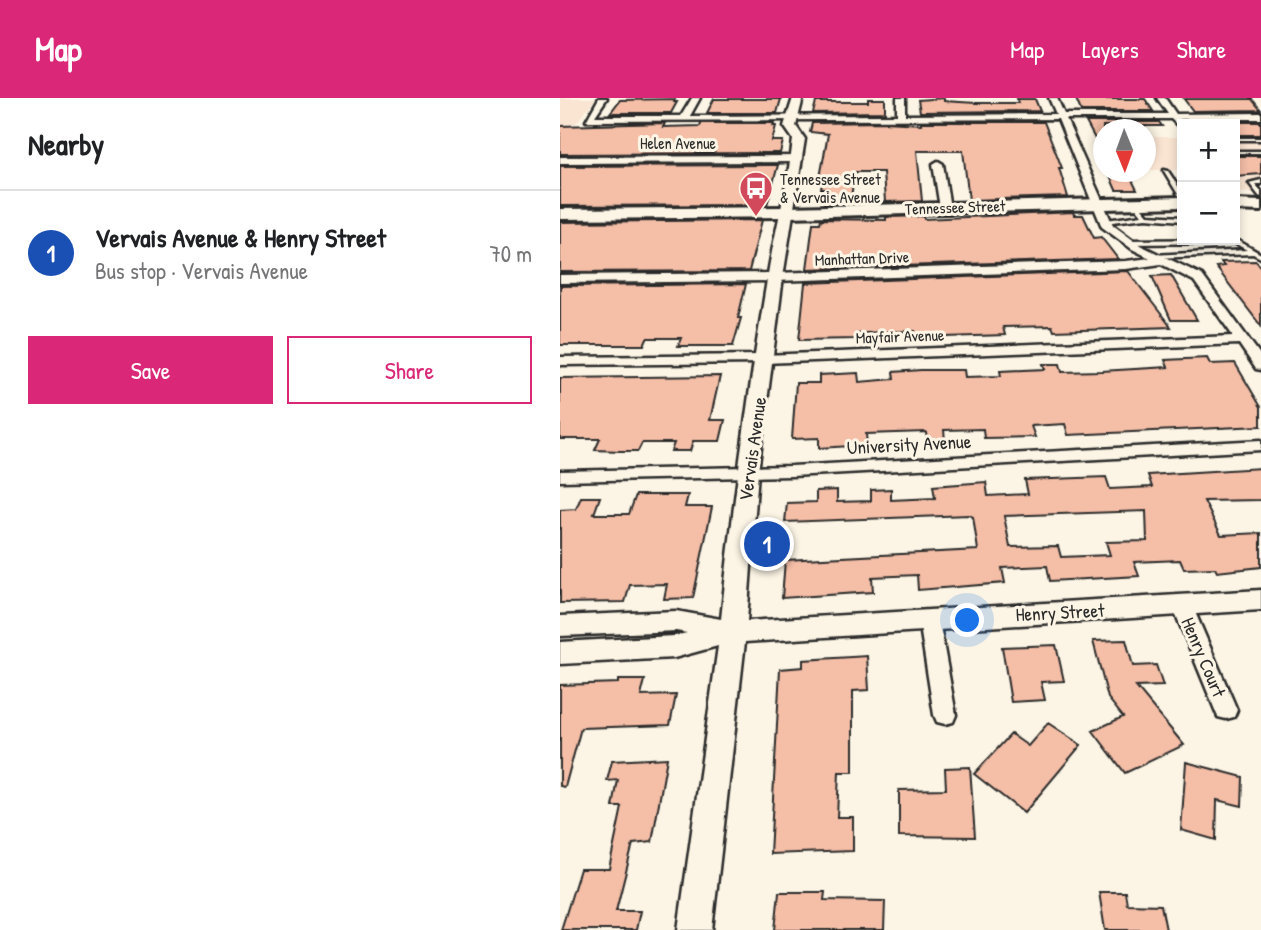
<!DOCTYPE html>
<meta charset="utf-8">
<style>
:root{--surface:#fff;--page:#f6f6f6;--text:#202124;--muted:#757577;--line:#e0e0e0;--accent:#db2777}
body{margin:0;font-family:"Patrick Hand",sans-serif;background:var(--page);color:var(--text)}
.controls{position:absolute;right:21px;top:21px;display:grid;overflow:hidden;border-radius:0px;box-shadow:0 4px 10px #0003}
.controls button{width:63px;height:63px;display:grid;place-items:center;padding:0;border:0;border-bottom:2px solid var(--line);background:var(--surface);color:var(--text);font:35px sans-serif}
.compass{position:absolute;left:533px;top:21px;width:63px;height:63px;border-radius:50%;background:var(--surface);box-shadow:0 4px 10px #0003;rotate:179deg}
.you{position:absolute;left:408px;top:523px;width:24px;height:24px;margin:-18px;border:5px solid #fff;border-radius:50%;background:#1a73e8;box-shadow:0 0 0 10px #1a73e833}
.badge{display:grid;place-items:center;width:46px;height:46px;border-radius:50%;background:var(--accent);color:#fff;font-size:23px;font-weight:700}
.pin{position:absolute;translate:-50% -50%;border:4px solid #fff;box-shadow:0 2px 7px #0006}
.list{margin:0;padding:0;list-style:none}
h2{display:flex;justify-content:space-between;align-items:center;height:91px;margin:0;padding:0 28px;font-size:30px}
h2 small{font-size:23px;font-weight:400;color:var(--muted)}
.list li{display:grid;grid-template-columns:46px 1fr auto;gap:21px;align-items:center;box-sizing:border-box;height:126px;padding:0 28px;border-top:2px solid var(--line)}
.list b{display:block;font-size:26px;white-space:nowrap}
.list p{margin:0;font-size:23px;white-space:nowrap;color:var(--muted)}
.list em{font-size:23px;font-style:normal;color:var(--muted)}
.actions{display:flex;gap:14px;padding:21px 28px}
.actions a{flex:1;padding:16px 0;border:2px solid var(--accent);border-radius:0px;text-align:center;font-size:24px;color:var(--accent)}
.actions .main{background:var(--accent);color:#fff}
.map{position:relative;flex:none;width:701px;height:832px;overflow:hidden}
header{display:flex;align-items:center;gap:42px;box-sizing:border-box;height:98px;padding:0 35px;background:var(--accent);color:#fff}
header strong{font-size:33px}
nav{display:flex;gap:38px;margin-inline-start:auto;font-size:24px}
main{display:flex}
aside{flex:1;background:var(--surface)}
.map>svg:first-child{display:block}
.built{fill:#fae4d2}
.building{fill:#f4bea7;stroke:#2b2b2b;stroke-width:2;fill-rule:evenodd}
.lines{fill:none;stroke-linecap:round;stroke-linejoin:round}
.service-casing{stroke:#2b2b2b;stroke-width:5}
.minor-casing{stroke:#2b2b2b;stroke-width:5}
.tertiary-casing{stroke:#2b2b2b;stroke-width:5}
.secondary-casing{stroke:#2b2b2b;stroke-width:6}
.service{fill:#fcf5e5;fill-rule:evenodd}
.minor{fill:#fcf5e5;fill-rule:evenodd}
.tertiary{fill:#fcf5e5;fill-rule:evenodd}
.secondary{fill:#fcf5e5;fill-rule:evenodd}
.labels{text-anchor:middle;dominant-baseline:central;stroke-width:6;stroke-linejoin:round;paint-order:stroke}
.far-street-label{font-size:16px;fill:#2b2b2b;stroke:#fcf5e5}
.far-poi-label{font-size:16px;fill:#2b2b2b;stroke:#fcf5e5;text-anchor:start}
.street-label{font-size:19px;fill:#2b2b2b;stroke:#fcf5e5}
</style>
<header>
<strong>Map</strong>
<nav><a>Map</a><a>Layers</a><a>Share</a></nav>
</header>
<main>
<aside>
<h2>Nearby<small></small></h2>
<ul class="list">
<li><span class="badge" style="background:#1a4fb4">1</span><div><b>Vervais Avenue &amp; Henry Street</b><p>Bus stop · Vervais Avenue</p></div><em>70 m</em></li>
</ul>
<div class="actions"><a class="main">Save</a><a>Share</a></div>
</aside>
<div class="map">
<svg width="701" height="832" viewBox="0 0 701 832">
<rect width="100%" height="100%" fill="#fcf5e5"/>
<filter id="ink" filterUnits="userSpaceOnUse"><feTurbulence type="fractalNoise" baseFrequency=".0143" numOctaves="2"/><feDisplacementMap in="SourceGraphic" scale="14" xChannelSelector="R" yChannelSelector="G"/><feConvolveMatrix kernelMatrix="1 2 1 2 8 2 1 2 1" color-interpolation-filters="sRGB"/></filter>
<g filter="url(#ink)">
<path class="built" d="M0,0H36L16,25L6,27L0,33Z
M586,39H622V72H591L586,63Z
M675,39H701V94L675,95Z"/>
<path class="building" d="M384,0V3L416,5H458L457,1H475L480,13L360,14L358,2Z
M115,1L114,4H117L111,15H50L60,2Z
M154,1H221L217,15H147Z
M308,1H325V14L253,15L256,4H308Z
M516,1H585L593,13H521Z
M624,1H692L701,12L633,13Z
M325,24L361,26V24H484L502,70H499L508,99L409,102L403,53H357L362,103L325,104L323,74H295L290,105H264L267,91H261L262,85H259L268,36L250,34L252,25Z
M526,24H599L602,28H543V56Z
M641,24H701V37H675V26H643Z
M105,25L103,29L140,28L141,25H214L213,28H216L212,43H223L220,55L0,56V28Z
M675,58H701V76L675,78Z
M218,67L207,107L0,108V68Z
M548,74H568L577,92H556Z
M513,114L514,117H523L534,140L541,139L558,161L247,171L253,125H260L261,121L326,122V119L364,118V121Z
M202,122L189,173L0,174V124Z
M696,163L701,169V228L656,169L664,168L661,164Z
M568,173L611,229L494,233L492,228L443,229L445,237L356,240L355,233L319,234L296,236L297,241L239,242L245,185Z
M611,177L637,222H611L592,178Z
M186,186L178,220H181L173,248H118L121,240H87L84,247H0V188Z
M647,260L650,266L675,265L701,309V328L508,337L505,326L471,328L475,339L424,340L423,331L384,332L385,342H367L366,334L306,336L307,347L259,350V340L232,341L236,285H259V277L298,275L299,284L334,281L333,274L361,272H404L405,279L441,278L440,273L485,271L483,266H500L502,274L541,273L608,269L605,262Z
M160,278L150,322H165L160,343H133L130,353H111L114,345H82L78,353H60L35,352L40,341H0V280Z
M701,370V402L644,403L661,437L701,435V469L657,474L655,470L624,471L620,462L574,464L579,478L490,483L487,468L442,470L445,485L358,492L357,477L312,479L313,494L222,500L225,462L418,452L413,419L409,417L225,424L227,405L256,404V393L277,392V404L311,403V392L331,391V402L375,400L373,388L426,384L428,398L468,396L465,382L546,379L550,391L592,389L588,377ZM586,413L587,443L546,444L550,457L501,459L498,448L450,449L444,418Z
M76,397H128L125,409H152L133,500L104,501L107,486L70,487L65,504L0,505V412L16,411L21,399H40L34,416H69Z
M566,542L573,568L596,567L603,588L576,589L624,647L565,675L533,633L563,619L548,600L533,543Z
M496,547L504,583L481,584L485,602L451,604L442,549Z
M307,558L309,592L293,593V674H279L277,719H293V753L210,756L220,571L243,569V562Z
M58,582H85L81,598L116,597L110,627L21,630L5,689L0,688V587L58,585Z
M488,625L521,647L464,715L414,676L451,636L468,648Z
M107,660L92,744L73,746L56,813H80L76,832H1L20,771H49L62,709H53L58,682L47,683L52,663Z
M626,664L683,679L682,708L657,702L656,742L621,732Z
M410,669L415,739L339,738V692L386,691L385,670Z
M219,794H265L264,802L325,803L324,832H215Z
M539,794H565L567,806L601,807L606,832H545Z"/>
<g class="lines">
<defs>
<path id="service" d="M675,40H701V42H675Z
M675,53H701V55H675Z
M604,72L608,73L622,94V99L619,98L604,73Z
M701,82V86H695L701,93V99L699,98L689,85Z
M575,102L588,117L622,119V123L586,120L544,125V123L546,122L582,117L572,104Z
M675,141L701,156V160L693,156L595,160L593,159V157L687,152L674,145L567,146L564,144L567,142Z"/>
<path id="minor" d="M39,0H47L35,18H121L132,0H140L130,18L337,17V0H345V17L496,16L489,0H497L504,16H608L597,0H605L616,16L701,15V21H620L623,26L619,29L611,21H506L553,127L580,147L642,177L701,258V272L696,271L679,246L204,265L0,267V259L204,257L673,238L634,183L601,166L566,171L215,183L0,185V177L215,175L566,163L590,160L572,151L542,129L498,21L26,23Z
M0,59L237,58L242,61L237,64L0,65Z
M378,63L383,66L390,110L385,113L380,110L373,66Z
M701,342V352L232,378L0,383V373L232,368Z
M622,500L629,502L632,507L677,612L674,619L666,621L658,619L655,612L612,507L615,502Z
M369,514L376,517L379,522L396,617L393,624L385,626L377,624L374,617L359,522L362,517Z"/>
<path id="tertiary" d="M233,0H243L236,28L245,41L223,179L198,374L187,523L701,492V512L185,544L152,832H118L158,548L114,560L0,566V544L114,538L127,535L116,533L0,538V518L116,513L161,521C173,407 188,295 207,182C214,135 228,89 233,41L224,28Z"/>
<path id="secondary" d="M622,99V109L228,119L0,121V111L228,109Z
M675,102L701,103V113L675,112Z"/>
</defs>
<use href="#service" class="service-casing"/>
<use href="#minor" class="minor-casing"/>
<use href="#tertiary" class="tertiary-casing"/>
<use href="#secondary" class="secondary-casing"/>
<use href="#service" class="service"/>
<use href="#minor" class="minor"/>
<use href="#tertiary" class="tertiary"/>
<use href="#secondary" class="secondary"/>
</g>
</g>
<defs>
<symbol id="bus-pin" viewBox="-11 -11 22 30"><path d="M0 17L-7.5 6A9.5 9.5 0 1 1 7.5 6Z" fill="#d1495b" stroke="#fcf5e5"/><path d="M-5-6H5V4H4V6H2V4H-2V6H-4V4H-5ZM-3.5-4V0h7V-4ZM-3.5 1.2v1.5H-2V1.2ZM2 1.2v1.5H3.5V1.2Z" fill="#fff"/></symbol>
</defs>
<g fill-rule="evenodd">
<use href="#bus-pin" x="177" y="71" width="38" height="52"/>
</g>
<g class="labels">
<g class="far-street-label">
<text x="118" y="45">Helen Avenue</text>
<text transform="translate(395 109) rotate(-2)">Tennessee Street</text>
<text transform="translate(302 160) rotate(-2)">Manhattan Drive</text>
<text transform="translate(340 238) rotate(-2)">Mayfair Avenue</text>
</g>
<g class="far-poi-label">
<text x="220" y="81">Tennessee Street<tspan x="220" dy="18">&amp; Vervais Avenue</tspan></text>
</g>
<g class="street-label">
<text transform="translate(349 346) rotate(-3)">University Avenue</text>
<text transform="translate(192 351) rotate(-82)">Vervais Avenue</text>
<text transform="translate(500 514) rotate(-3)">Henry Street</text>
<text transform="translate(644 559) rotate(67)">Henry Court</text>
</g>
</g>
</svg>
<div class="controls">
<button>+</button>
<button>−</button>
</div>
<svg class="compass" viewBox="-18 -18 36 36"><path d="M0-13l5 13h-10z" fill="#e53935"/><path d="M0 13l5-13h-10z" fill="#757577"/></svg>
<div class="you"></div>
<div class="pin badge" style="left:207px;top:446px;background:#1a4fb4">1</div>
</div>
</main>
